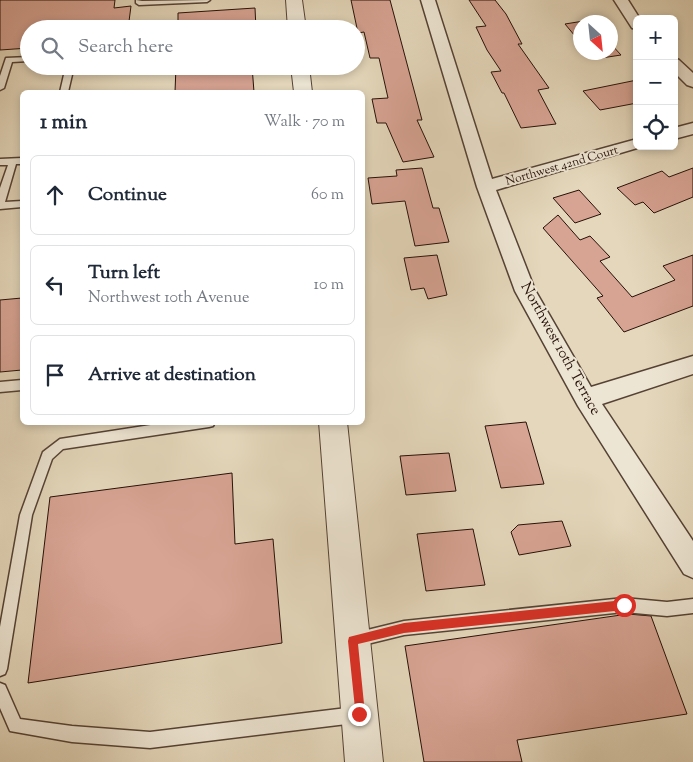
<!DOCTYPE html>
<meta charset="utf-8">
<style>
:root{--surface:#fff;--page:#f2f2f3;--text:#1f2937;--muted:#747a83;--line:#e0e1e3}
body{margin:0;font-family:"Sorts Mill Goudy",serif;background:var(--page);color:var(--text)}
.controls{position:absolute;right:15px;top:15px;display:grid;overflow:hidden;border-radius:8px;box-shadow:0 2px 8px #0003}
.controls button{width:45px;height:45px;display:grid;place-items:center;padding:0;border:0;border-bottom:1px solid var(--line);background:var(--surface);color:var(--text);font:25px sans-serif}
.compass{position:absolute;left:573px;top:15px;width:45px;height:45px;border-radius:50%;background:var(--surface);box-shadow:0 2px 8px #0003;rotate:153deg}
.stop{position:absolute;width:15px;height:15px;margin:-11px;border:4px solid #d93025;border-radius:50%;background:#fff}
.stop.end{background:#d93025;border-color:#fff;box-shadow:0 1px 5px #0008}
.list{margin:0;padding:0;list-style:none}
h2{display:flex;justify-content:space-between;align-items:center;height:65px;margin:0;padding:0 20px;font-size:21px}
h2 small{font-size:16px;font-weight:400;color:var(--muted)}
.list li{display:grid;grid-template-columns:32px 1fr auto;gap:15px;align-items:center;box-sizing:border-box;height:80px;margin:0 10px 10px;padding:0 10px;border:1px solid var(--line);border-radius:8px}
.list b{display:block;font-size:19px;white-space:nowrap}
.list p{margin:0;font-size:16px;white-space:nowrap;color:var(--muted)}
.list em{font-size:16px;font-style:normal;color:var(--muted)}
.icon{flex:none;width:28px;height:28px;fill:none;stroke:currentColor;stroke-width:2;stroke-linecap:round;stroke-linejoin:round}
.map{position:relative;flex:none;width:693px;height:762px;overflow:hidden}
.search{position:absolute;background:var(--surface);box-shadow:0 2px 8px #0003;left:20px;top:20px;width:345px;height:55px;display:flex;align-items:center;gap:12px;box-sizing:border-box;padding:0 18px;border-radius:28px;color:var(--muted);font-size:19px}
.panel{position:absolute;background:var(--surface);box-shadow:0 2px 8px #0003;left:20px;top:90px;width:345px;height:335px;border-radius:8px}
.map>svg:first-child{display:block}
.building{fill:#d7a393;stroke:#251008}
.lines{fill:none;stroke-linecap:round;stroke-linejoin:round}
.service-casing{stroke:#554235;stroke-width:3}
.minor-casing{stroke:#554235;stroke-width:3}
.tertiary-casing{stroke:#554235;stroke-width:2}
.service{fill:#ede5d3;fill-rule:evenodd}
.minor{fill:#ede5d3;fill-rule:evenodd}
.tertiary{fill:#ede5d3;fill-rule:evenodd}
.route{fill:#d93025}
.labels{text-anchor:middle;dominant-baseline:central;stroke-width:4;stroke-linejoin:round;paint-order:stroke}
.far-street-label{font-size:12px;fill:#251008;stroke:#ede5d3}
.street-label{font-size:15px;fill:#251008;stroke:#ede5d3}
</style>
<div class="map">
<svg width="693" height="762" viewBox="0 0 693 762">
<rect width="100%" height="100%" fill="#e4d7bb"/>
<filter id="stains"><feTurbulence type="fractalNoise" baseFrequency=".004" numOctaves="4"/><feColorMatrix values="0 0 0 0 .2 0 0 0 0 .09 0 0 0 0 .02 0 0 0 .5 -.17"/></filter>
<radialGradient id="worn" r=".72"><stop offset=".6" stop-color="#630" stop-opacity="0"/><stop offset="1" stop-color="#630" stop-opacity=".3"/></radialGradient>
<path class="building" d="M0,0H115L114,8L131,6L128,29H29V48L0,50Z
M351,0H390L422,120H417L434,157L403,162L386,123H377L372,99L388,98L379,58H370L364,32L358,33Z
M469,0H495L506,14L522,44H518L549,88L538,90L556,124L521,128L504,93H502L491,72L501,71L487,50L476,27L486,26Z
M255,8L256,29H178V13Z
M590,20L593,22H580V42L565,24Z
M610,43L621,55L595,59L590,52H610Z
M176,66H252L254,92H175Z
M637,80V103L600,110L583,91Z
M422,168L433,208H439L449,242L415,246L405,201L372,204L368,178L397,176L396,170Z
M693,168V197L654,213L643,202L635,205L617,188L662,171L669,177Z
M579,190L601,214L575,223L553,198Z
M558,215L580,240L590,236L610,257L600,261L632,297L675,280L663,266L693,255V306L624,332L597,298L603,296L543,228Z
M437,255L447,295L428,299L424,288L411,290L404,258Z
M22,298V370L0,372V300Z
M526,422L544,484L501,488L485,426Z
M449,453L456,491L406,495L400,456Z
M232,473L235,544L273,539L282,643L28,683L50,497Z
M562,521L571,546L519,555L511,532L518,525Z
M473,529L485,585L426,591L417,534Z
M628,614L651,616L687,714L517,740L522,762H424L405,646Z"/>
<g class="lines">
<defs>
<path id="service" d="M136,0L142,1L210,0L207,2L139,5L136,3Z
M29,57V61L12,62L4,88L0,90V76L6,58Z
M66,66H74L68,92H60Z
M22,158V164H16L5,202L22,201V207L0,209V188L8,165H0V159Z
M22,380V390L0,392V382Z
M170,422H215L213,426L209,427L63,449L52,459L32,515L7,669L5,674L0,676V627L20,515L43,452L60,439Z
M624,598L667,602L693,599V613L667,616L624,612L404,635L355,647L350,645L348,640L350,635L355,633L404,621Z
M0,683L5,685L20,719L72,726L150,732L355,707L360,710L363,715L360,720L355,723L150,748L72,742L10,731L0,708Z"/>
<path id="minor" d="M421,0H435L492,179L637,139V146H644L496,190L535,290L591,387L693,356V374L602,404L693,541V578L684,574L578,406L515,291L477,187Z
M614,0H628L640,19H637V29L632,28Z
M674,58L679,60L693,73V87L687,85L674,72Z
M693,123V134L674,139V128Z"/>
<path id="tertiary" d="M286,0H302L306,29H288Z
M291,66H309L312,92H294Z
M319,422H347L383,762H345Z"/>
</defs>
<use href="#service" class="service-casing"/>
<use href="#minor" class="minor-casing"/>
<use href="#tertiary" class="tertiary-casing"/>
<use href="#service" class="service"/>
<use href="#minor" class="minor"/>
<use href="#tertiary" class="tertiary"/>
</g>
<path class="route" d="M624,600L629,605L624,610L404,633L358,644L365,714L363,718L359,720L356,718L348,641L349,637L404,623Z"/>
<g class="labels">
<g class="far-street-label">
<text transform="translate(562 166) rotate(-16)">Northwest 42nd Court</text>
</g>
<g class="street-label">
<text transform="translate(560 349) rotate(61)">Northwest 10th Terrace</text>
</g>
</g>
<rect width="100%" height="100%" filter="url(#stains)"/>
<rect width="100%" height="100%" fill="url(#worn)"/>
</svg>
<div class="controls">
<button>+</button>
<button>−</button>
<button><svg class="icon" aria-label="locate" viewBox="0 0 24 24"><circle cx="12" cy="12" r="6"/><path d="M12 2v4M12 18v4M2 12h4M18 12h4"/></svg></button>
</div>
<svg class="compass" viewBox="-18 -18 36 36"><path d="M0-13l5 13h-10z" fill="#e53935"/><path d="M0 13l5-13h-10z" fill="#747a83"/></svg>
<div class="stop" style="left:624px;top:605px"></div>
<div class="stop end" style="left:359px;top:714px"></div>
<div class="search"><svg class="icon" aria-label="search" viewBox="0 0 24 24"><circle cx="10" cy="10" r="6"/><path d="M15 15l6 6"/></svg>Search here</div>
<section class="panel">
<h2>1 min<small>Walk · 70 m</small></h2>
<ul class="list">
<li><svg class="icon" aria-label="ahead" viewBox="0 0 24 24"><path d="M12 20V5M6 11l6-6 6 6"/></svg><div><b>Continue</b></div><em>60 m</em></li>
<li><svg class="icon" aria-label="left" viewBox="0 0 24 24"><path d="M17 20v-9H6M10 6l-5 5 5 5"/></svg><div><b>Turn left</b><p>Northwest 10th Avenue</p></div><em>10 m</em></li>
<li><svg class="icon" aria-label="arrive" viewBox="0 0 24 24"><path d="M6 21V4h12l-3 4 3 4H6"/></svg><div><b>Arrive at destination</b></div></li>
</ul>
</section>
</div>
